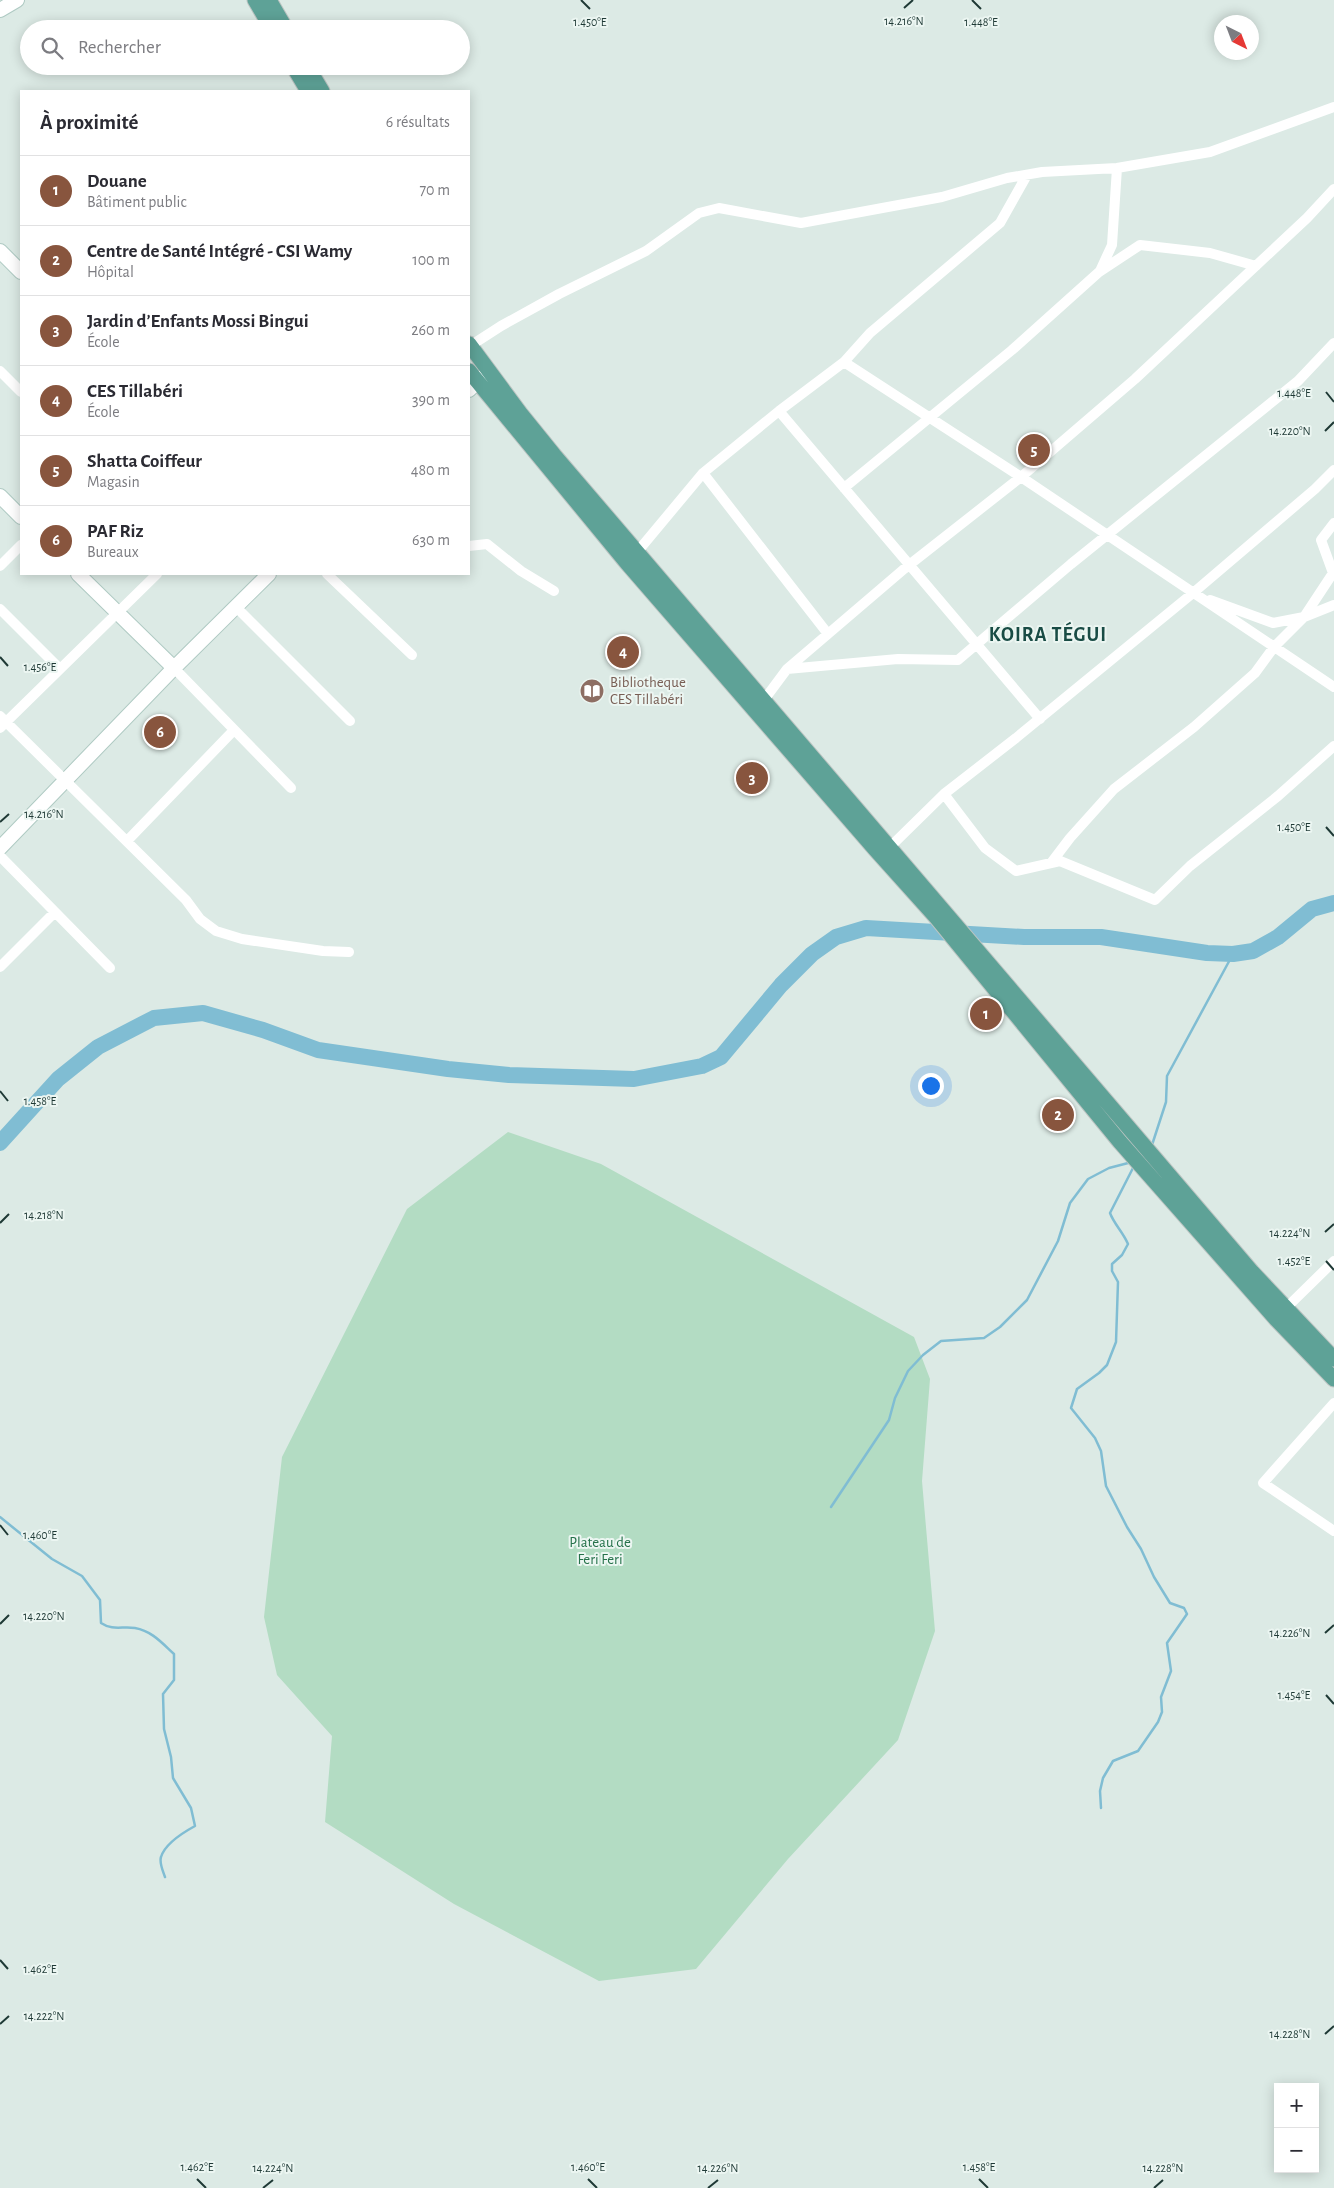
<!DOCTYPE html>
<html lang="fr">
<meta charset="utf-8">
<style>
:root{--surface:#fff;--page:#f2f2f3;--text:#2b2b33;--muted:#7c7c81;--line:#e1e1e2;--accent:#88553e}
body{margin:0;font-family:"Alegreya Sans",sans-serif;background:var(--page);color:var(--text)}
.controls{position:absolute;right:15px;bottom:15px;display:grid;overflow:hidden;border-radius:0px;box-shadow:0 2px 12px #0003}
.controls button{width:45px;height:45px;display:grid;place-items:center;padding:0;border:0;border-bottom:1px solid var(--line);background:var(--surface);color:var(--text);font:25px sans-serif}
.compass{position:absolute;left:1214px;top:15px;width:45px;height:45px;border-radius:50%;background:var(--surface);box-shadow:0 2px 12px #0003;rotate:138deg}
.you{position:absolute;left:930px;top:1085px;width:18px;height:18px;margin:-12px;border:4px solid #fff;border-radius:50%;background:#1a73e8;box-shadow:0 0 0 8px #1a73e833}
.badge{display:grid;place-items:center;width:32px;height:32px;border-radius:50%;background:var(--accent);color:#fff;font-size:16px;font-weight:700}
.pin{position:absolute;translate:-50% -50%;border:2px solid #fff;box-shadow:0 1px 5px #0006}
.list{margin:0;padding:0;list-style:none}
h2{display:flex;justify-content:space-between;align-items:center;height:65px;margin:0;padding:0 20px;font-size:21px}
h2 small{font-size:16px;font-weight:400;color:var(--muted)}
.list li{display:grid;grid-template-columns:32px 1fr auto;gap:15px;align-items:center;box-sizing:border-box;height:70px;padding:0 20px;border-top:1px solid var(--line)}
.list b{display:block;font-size:19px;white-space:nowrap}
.list p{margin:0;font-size:16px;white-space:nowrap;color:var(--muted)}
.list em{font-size:16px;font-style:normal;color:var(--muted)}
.icon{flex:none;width:28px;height:28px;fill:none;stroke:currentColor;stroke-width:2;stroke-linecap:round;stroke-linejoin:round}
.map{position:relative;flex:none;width:1334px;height:2188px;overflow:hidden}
.search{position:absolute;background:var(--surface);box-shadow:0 2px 12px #0003;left:20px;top:20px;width:450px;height:55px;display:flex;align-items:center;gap:12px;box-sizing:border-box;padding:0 18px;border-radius:28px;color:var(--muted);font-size:19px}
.panel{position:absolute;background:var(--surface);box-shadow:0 2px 12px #0003;left:20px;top:90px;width:450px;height:485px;border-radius:0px}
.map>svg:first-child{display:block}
.green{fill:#b3dcc3}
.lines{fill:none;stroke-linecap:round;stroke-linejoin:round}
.stream{stroke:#80bdd3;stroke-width:2.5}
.river{stroke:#80bdd3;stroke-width:16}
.secondary-casing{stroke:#afcac3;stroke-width:16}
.primary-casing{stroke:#bcc4c2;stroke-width:17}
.street{stroke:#fff;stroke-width:10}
.secondary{stroke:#fff;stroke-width:14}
.primary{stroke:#5ea297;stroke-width:15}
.ticks{fill:none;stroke:#1e3935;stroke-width:2}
.labels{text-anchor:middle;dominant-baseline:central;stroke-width:4;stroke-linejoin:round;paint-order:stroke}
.education-label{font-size:15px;fill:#785e54;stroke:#ecf6f2;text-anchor:start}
.park-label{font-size:15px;fill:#26724b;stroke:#ecf6f2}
.district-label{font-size:20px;font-weight:bold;letter-spacing:1px;fill:#194c45;stroke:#ecf6f2}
.ticks-label{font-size:12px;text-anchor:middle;fill:#1e3935;stroke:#ecf6f2;stroke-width:4;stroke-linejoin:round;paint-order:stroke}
</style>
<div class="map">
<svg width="1334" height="2188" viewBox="0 0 1334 2188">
<rect width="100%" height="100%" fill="#dceae5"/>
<path class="green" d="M508,1132L601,1164L914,1337L930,1379L922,1481L935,1631L898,1740L788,1859L696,1969L599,1981L454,1904L325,1822L332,1736L277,1675L264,1617L282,1457L407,1209Z"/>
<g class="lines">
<path class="stream" d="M1152,1145L1166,1102L1167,1076L1233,954
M831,1507L889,1420L895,1398L908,1371L923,1355L941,1341L984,1338L1000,1327L1027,1300L1058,1241L1070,1203L1088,1179L1109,1168L1132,1162
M0,1517L52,1559L82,1576L100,1600L101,1623C113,1631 122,1626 135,1628C152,1631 162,1643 174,1654V1680L163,1694L164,1729L171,1757L173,1778L191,1808L195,1826C184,1832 165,1844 161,1857C159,1863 163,1871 165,1877
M1101,1808L1100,1791L1103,1778L1113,1761L1138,1751L1158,1722L1162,1712L1161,1697L1171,1671L1167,1643L1187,1614L1184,1608L1170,1603L1154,1577L1141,1549L1127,1527L1106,1486L1101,1451L1095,1438L1071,1408L1077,1389L1099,1373L1107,1365L1116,1342L1118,1282L1112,1271V1264L1122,1255L1128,1244C1123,1232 1114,1224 1110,1213L1134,1166"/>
<path class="river" d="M0,1143L58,1079L98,1047L154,1018L203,1013L263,1030L318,1050L448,1069L509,1075L634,1079L702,1066L721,1057L781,985L812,954L836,937L866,928L1024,937H1101L1207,953L1233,954L1253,951L1278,937L1312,909L1334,903"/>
<defs>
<path id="secondary" d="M0,10L17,0
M0,251L21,272
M469,390L486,374
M0,496L21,517
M78,574L174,668
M0,848L174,668L269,574"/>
<path id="primary" d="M255,0L272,29
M269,0L286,29
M293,66L308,91
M307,66L322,91
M469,344L520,413L554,455L1252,1272L1334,1359
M469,371L627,563L875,849L936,917L1120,1142L1276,1319L1334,1379"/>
</defs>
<use href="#secondary" class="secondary-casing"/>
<use href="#primary" class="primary-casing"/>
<path class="street" d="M1100,271L1112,245L1117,168
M470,346L501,326L559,294L646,251L699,213L719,208L801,223L942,197L1007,178L1042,172L1117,168L1210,152L1334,107
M844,362L1021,477L1334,687
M0,371L21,392
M779,411L1040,719
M703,473L828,634
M844,488L1012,350L1099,272L1140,245L1210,253L1256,266
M469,546L487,544L521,571L554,591
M633,557L703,473L779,411L844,362L870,333L1000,223L1027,175
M0,566L21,545
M327,574L412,655
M1210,600L1273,623L1304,617L1334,605
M236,607L350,721
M0,609L60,669
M174,668L291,788
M787,669L898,659L958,660L1071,564L1298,381L1334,343
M761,704L787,669L904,569L1021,477L1135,379L1307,218L1334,189
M0,716L186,900L200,919L216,931L242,939L323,951L349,952
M0,728L157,574
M944,794L985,848L1016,871L1060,861L1155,900L1190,866L1278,796L1334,746
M127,841L234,730
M890,847L944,794L1016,738L1193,593L1315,489L1334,470
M0,856L110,968
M1051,863L1070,838L1114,789L1194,727L1255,673L1274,647L1304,617L1333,573L1321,540L1334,523
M0,967L55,912
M1283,1311L1334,1261
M1334,1403L1263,1483L1334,1531"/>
<use href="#secondary" class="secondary"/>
<use href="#primary" class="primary"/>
</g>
<path class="ticks" d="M581,0L590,9M972,0L981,9M904,8L913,0M1326,392L1334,402M1325,431L1334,422M0,657L8,666M0,822L9,814M1326,827L1334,836M0,1091L8,1101M0,1223L9,1214M1325,1232L1334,1224M1326,1261L1334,1270M0,1525L8,1535M0,1624L9,1615M1325,1633L1334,1625M1326,1695L1334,1704M0,1960L8,1969M0,2024L9,2016M1325,2034L1334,2026M197,2179L206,2188M588,2179L597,2188M979,2179L988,2188M263,2188L273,2180M708,2188L718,2180M1154,2188L1163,2180"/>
<defs>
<symbol id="library-disc" viewBox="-11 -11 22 22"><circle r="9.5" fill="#8d6e63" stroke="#ecf6f2"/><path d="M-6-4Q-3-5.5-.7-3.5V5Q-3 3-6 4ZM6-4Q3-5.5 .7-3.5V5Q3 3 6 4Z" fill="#fff"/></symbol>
</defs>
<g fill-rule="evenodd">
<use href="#library-disc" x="578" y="677" width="28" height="28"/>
</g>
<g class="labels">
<g class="education-label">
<text x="610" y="682">Bibliotheque<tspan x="610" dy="17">CES Tillabéri</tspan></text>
</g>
<g class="park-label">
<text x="600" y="1542">Plateau de<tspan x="600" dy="17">Feri Feri</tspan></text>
</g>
<g class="district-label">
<text x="1048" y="635">KOIRA TÉGUI</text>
</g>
</g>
<g class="ticks-label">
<text x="904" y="25">14.216°N</text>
<text x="590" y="26">1.450°E</text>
<text x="981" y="26">1.448°E</text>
<text x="1294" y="397">1.448°E</text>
<text x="1290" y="435">14.220°N</text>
<text x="40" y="671">1.456°E</text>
<text x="44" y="818">14.216°N</text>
<text x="1294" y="831">1.450°E</text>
<text x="40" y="1105">1.458°E</text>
<text x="44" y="1219">14.218°N</text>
<text x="1290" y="1237">14.224°N</text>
<text x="1294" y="1265">1.452°E</text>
<text x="40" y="1539">1.460°E</text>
<text x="44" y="1620">14.220°N</text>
<text x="1290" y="1637">14.226°N</text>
<text x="1294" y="1699">1.454°E</text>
<text x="40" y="1973">1.462°E</text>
<text x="44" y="2020">14.222°N</text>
<text x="1290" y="2038">14.228°N</text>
<text x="197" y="2171">1.462°E</text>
<text x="588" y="2171">1.460°E</text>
<text x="979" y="2171">1.458°E</text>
<text x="273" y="2172">14.224°N</text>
<text x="718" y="2172">14.226°N</text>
<text x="1163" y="2172">14.228°N</text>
</g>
</svg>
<div class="controls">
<button>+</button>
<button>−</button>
</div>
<svg class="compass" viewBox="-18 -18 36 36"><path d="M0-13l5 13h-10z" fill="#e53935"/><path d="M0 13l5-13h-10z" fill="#7c7c81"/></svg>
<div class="you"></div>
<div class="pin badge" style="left:986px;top:1014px">1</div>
<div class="pin badge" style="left:1058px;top:1115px">2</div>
<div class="pin badge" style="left:752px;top:778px">3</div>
<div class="pin badge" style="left:623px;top:652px">4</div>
<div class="pin badge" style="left:1034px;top:450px">5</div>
<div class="pin badge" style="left:160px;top:732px">6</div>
<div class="search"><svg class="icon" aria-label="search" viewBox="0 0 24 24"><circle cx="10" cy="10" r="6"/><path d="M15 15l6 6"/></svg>Rechercher</div>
<section class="panel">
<h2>À proximité<small>6 résultats</small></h2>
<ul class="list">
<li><span class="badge">1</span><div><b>Douane</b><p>Bâtiment public</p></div><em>70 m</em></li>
<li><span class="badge">2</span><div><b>Centre de Santé Intégré - CSI Wamy</b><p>Hôpital</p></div><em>100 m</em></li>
<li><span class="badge">3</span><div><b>Jardin d’Enfants Mossi Bingui</b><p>École</p></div><em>260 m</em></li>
<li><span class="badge">4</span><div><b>CES Tillabéri</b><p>École</p></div><em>390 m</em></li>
<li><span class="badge">5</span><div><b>Shatta Coiffeur</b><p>Magasin</p></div><em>480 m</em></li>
<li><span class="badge">6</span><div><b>PAF Riz</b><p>Bureaux</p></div><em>630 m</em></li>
</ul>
</section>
</div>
